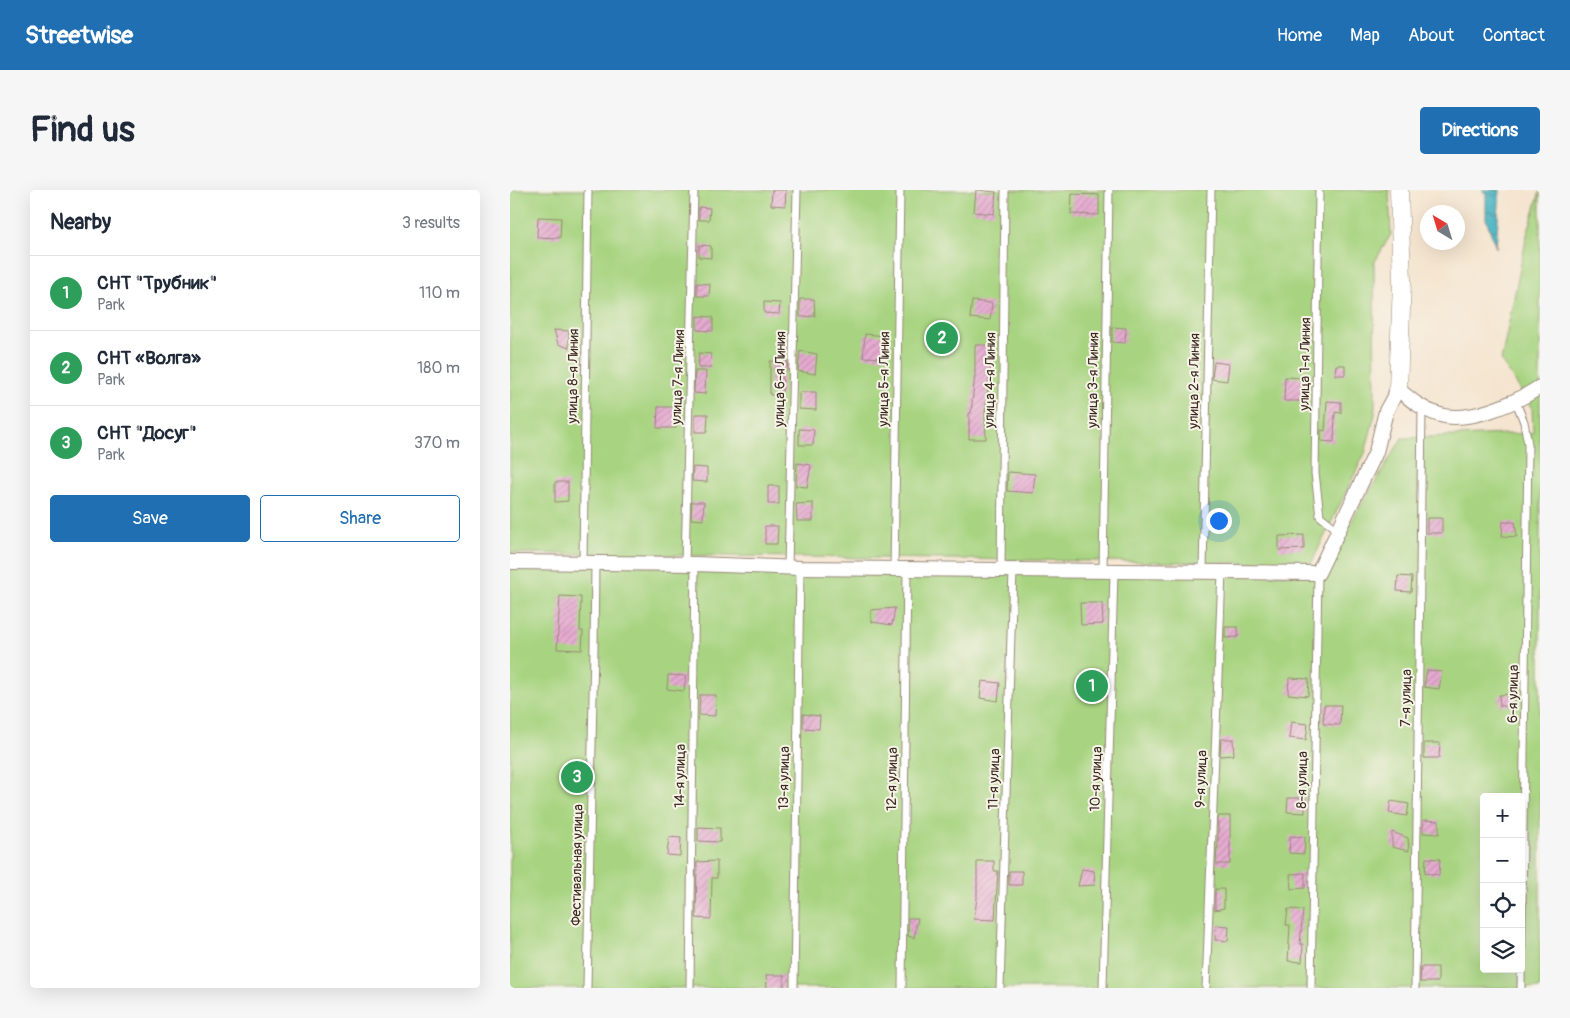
<!DOCTYPE html>
<meta charset="utf-8">
<style>
:root{--surface:#fff;--page:#f6f6f7;--text:#1f2937;--muted:#747a83;--line:#e0e1e3;--accent:#1f6fb2}
body{margin:0;font-family:Pangolin,sans-serif;background:var(--page);color:var(--text)}
.controls{position:absolute;right:15px;bottom:15px;display:grid;overflow:hidden;border-radius:5px;box-shadow:0 5px 20px #0002}
.controls button{width:45px;height:45px;display:grid;place-items:center;padding:0;border:0;border-bottom:1px solid var(--line);background:var(--surface);color:var(--text);font:25px sans-serif}
.compass{position:absolute;left:910px;top:15px;width:45px;height:45px;border-radius:50%;background:var(--surface);box-shadow:0 5px 20px #0002;rotate:322deg}
.you{position:absolute;left:708px;top:330px;width:18px;height:18px;margin:-12px;border:4px solid #fff;border-radius:50%;background:#1a73e8;box-shadow:0 0 0 8px #1a73e833}
.badge{display:grid;place-items:center;width:32px;height:32px;border-radius:50%;background:var(--accent);color:#fff;font-size:16px;font-weight:700}
.pin{position:absolute;translate:-50% -50%;border:2px solid #fff;box-shadow:0 1px 5px #0006}
.list{margin:0;padding:0;list-style:none}
h2{display:flex;justify-content:space-between;align-items:center;height:65px;margin:0;padding:0 20px;font-size:21px}
h2 small{font-size:16px;font-weight:400;color:var(--muted)}
.list li{display:grid;grid-template-columns:32px 1fr auto;gap:15px;align-items:center;box-sizing:border-box;height:75px;padding:0 20px;border-top:1px solid var(--line)}
.list b{display:block;font-size:19px;white-space:nowrap}
.list p{margin:0;font-size:16px;white-space:nowrap;color:var(--muted)}
.list em{font-size:16px;font-style:normal;color:var(--muted)}
.actions{display:flex;gap:10px;padding:15px 20px}
.actions a{flex:1;padding:11px 0;border:1px solid var(--accent);border-radius:5px;text-align:center;font-size:18px;color:var(--accent)}
.actions .main{background:var(--accent);color:#fff}
.icon{flex:none;width:28px;height:28px;fill:none;stroke:currentColor;stroke-width:2;stroke-linecap:round;stroke-linejoin:round}
.map{position:relative;flex:none;width:1030px;height:798px;overflow:hidden;border-radius:5px}
header{display:flex;align-items:center;gap:30px;box-sizing:border-box;height:70px;padding:0 25px;background:var(--accent);color:#fff}
header strong{font-size:24px}
nav{display:flex;gap:28px;margin-inline-start:auto;font-size:18px}
.intro{display:flex;align-items:center;justify-content:space-between;box-sizing:border-box;height:120px;padding:0 30px}
h1{margin:0;font-size:35px}
.button{padding:12px 22px;border-radius:5px;background:var(--accent);color:#fff;font-size:18px;font-weight:700}
main{display:flex;gap:30px;padding:0 30px}
aside{flex:1;background:var(--surface);border-radius:5px;box-shadow:0 5px 20px #0002}
.map>svg:first-child{display:block}
.green{fill:#a8d481;stroke:#727f50;fill-rule:evenodd}
.water{fill:url(#water-ripples);stroke:#3f6d6e}
.building{fill:url(#building-hatch)}
.lines{fill:none;stroke-linecap:round;stroke-linejoin:round}
.service-casing{stroke:#988877;stroke-width:9}
.minor-casing{stroke:#988877;stroke-width:16}
.tertiary-casing{stroke:#988877;stroke-width:19}
.service{stroke:#fff;stroke-width:7}
.minor{stroke:#fff;stroke-width:14}
.tertiary{stroke:#fff;stroke-width:18}
.labels{text-anchor:middle;dominant-baseline:central;stroke-width:4;stroke-linejoin:round;paint-order:stroke}
.street-label{font-size:14px;fill:#3b2a1e;stroke:#f7f3e8}
</style>
<header>
<strong>Streetwise</strong>
<nav><a>Home</a><a>Map</a><a>About</a><a>Contact</a></nav>
</header>
<div class="intro"><h1>Find us</h1><a class="button">Directions</a></div>
<main>
<aside>
<h2>Nearby<small>3 results</small></h2>
<ul class="list">
<li><span class="badge" style="background:#2e9e5b">1</span><div><b>СНТ &quot;Трубник&quot;</b><p>Park</p></div><em>110 m</em></li>
<li><span class="badge" style="background:#2e9e5b">2</span><div><b>СНТ «Волга»</b><p>Park</p></div><em>180 m</em></li>
<li><span class="badge" style="background:#2e9e5b">3</span><div><b>СНТ &quot;Досуг&quot;</b><p>Park</p></div><em>370 m</em></li>
</ul>
<div class="actions"><a class="main">Save</a><a>Share</a></div>
</aside>
<div class="map">
<svg width="1030" height="798" viewBox="0 0 1030 798">
<defs>
<pattern id="water-ripples" width="26" height="14" patternUnits="userSpaceOnUse" patternTransform="scale(1.25)"><rect width="26" height="14" fill="#43b0bf"/><path d="M2 4q2-2 4 0t4 0M15 11q2-2 4 0t4 0" fill="none" stroke="#398f9b"/></pattern>
<pattern id="building-hatch" width="6" height="6" patternUnits="userSpaceOnUse" patternTransform="scale(1.25)"><rect width="6" height="6" fill="#e7acd2"/><path d="M-1 1l2-2M0 6l6-6M5 7l2-2" fill="none" stroke="#bc8caa"/></pattern>
</defs>
<rect width="100%" height="100%" fill="#f7f3e8"/>
<filter id="ink" filterUnits="userSpaceOnUse"><feTurbulence type="fractalNoise" baseFrequency=".02" numOctaves="2"/><feDisplacementMap in="SourceGraphic" scale="10" xChannelSelector="R" yChannelSelector="G"/><feConvolveMatrix kernelMatrix="1 2 1 2 8 2 1 2 1" color-interpolation-filters="sRGB"/></filter>
<filter id="wash" filterUnits="userSpaceOnUse"><feTurbulence type="fractalNoise" baseFrequency=".0096" numOctaves="4" result="noise"/><feDisplacementMap in="SourceGraphic" scale="20" xChannelSelector="R" yChannelSelector="G"/><feGaussianBlur stdDeviation="1.12" result="paint"/><feColorMatrix in="noise" values="0 0 0 0 0 0 0 0 0 0 0 0 0 0 0 0 0 1.4 0 .05"/><feComposite in="paint" operator="in"/></filter>
<g filter="url(#wash)">
<rect width="100%" height="100%" fill="#f5e5d0"/>
<path class="green" d="M0,0H879L881,44L864,73L865,224L855,263L801,374L0,363Z
M1030,1V798H0V374L809,385L892,248L1023,243L1022,217L991,171L1017,45ZM974,607H1011V779H974Z"/>
<path class="water" d="M972,0H990L986,58L976,29V4Z"/>
<g id="blocks">
<path class="building" d="M262,0H276L275,16L261,15Z
M466,0L486,2L484,24L464,22Z
M562,4L589,5V25L561,24Z
M189,17L200,18L199,30H189Z
M28,27L51,28L50,48L27,47Z
M189,55L201,56V68L189,67Z
M187,93L200,94L199,106H187Z
M290,109H304L305,126L290,127Z
M462,111L482,113L480,130L460,128Z
M254,112L270,113L269,124L254,123Z
M187,126L203,127V141L187,140Z
M602,137L616,138L615,153L602,152Z
M44,140L59,141V158L48,154Z
M355,144L376,146L374,168L353,167Z
M465,155H481V174L475,223L476,249H459V223H461L465,184Z
M290,161L307,164L305,184L288,181Z
M189,163L201,164L200,178H188Z
M260,171H278L277,180L273,179L272,205H260Z
M704,172L719,174L717,191L702,189Z
M826,175H835V185H825Z
M185,181H196L195,204L184,203Z
M775,187L792,188L791,211H774Z
M289,202H306V220L289,219Z
M817,211L831,212V223L825,222L824,252L811,251V240L815,241Z
M148,217H167L166,238H147Z
M185,224H198L197,242H185Z
M289,239L304,240L303,255H289Z
M287,273L301,275L297,297L286,296Z
M183,277L197,278V292L182,291Z
M498,282L525,284L523,303L497,301Z
M45,292H58V311L45,312Z
M258,296H269V314H258Z
M182,312H194L193,330L181,329Z
M303,313V331H287L286,314Z
M917,328H932V343H917Z
M993,332H1005L1007,347L992,346Z
M255,336H268L267,354H255Z
M794,345V359L769,360V346Z
M888,386L902,387L901,402L887,401Z
M50,406L71,407L70,441H73L72,460L47,459Z
M570,413H592L593,434L571,435Z
M385,418L382,435L362,432L361,420Z
M715,437H728V447L715,448Z
M917,480L932,482L929,499L914,497Z
M158,485L176,486L174,501L157,499Z
M779,488L799,489L798,506L778,504Z
M472,491L490,493L488,511L470,508Z
M1004,504V516H990L989,505Z
M190,505H206L205,526L189,525Z
M814,515H831L830,535L813,534Z
M293,524L310,526L309,539L293,538Z
M781,532L798,534L796,550L779,548Z
M711,549H723L724,565L710,566Z
M914,553H930L929,568H914Z
M778,608H795V623L777,622Z
M881,611L899,614L897,626L879,623Z
M708,626H720V674H706L707,658H708Z
M913,630L929,631V644L913,643Z
M188,637L210,638V652L188,651Z
M882,642L898,648L899,661L882,657Z
M780,646L795,647L794,664L779,663Z
M159,647L171,648L170,666L157,665Z
M916,668L930,669L929,685L915,683Z
M207,671V688H202L201,729L186,728L187,672Z
M467,671H484V681H488L485,730L464,729L467,708Z
M572,679L584,681L585,695L568,696Z
M499,681H512V695H499Z
M795,683V698L781,699L780,684Z
M705,699H714V718L705,720Z
M778,719L793,720L790,754H793L792,772L778,771L780,735H776Z
M398,728H408L404,748L398,746Z
M706,735L719,736L718,751L705,750Z
M911,777H928V792H910Z
M256,785H274V798H257Z"/>
</g>
</g>
<g filter="url(#ink)">
<use href="#blocks" fill-opacity="0" stroke="#988877" stroke-width="1"/>
<g class="lines">
<defs>
<path id="service" d="M809,0L805,283L810,326L828,340
M1006,212L1014,232L1018,254L1011,798
M73,373L78,0
M175,374L184,0
M278,378L287,0
M384,379L390,0
M491,380L495,0
M593,381L599,0
M693,382L701,0
M77,798L84,458L85,373
M180,798L185,374
M284,798L290,378
M392,798L397,379
M490,798L503,380
M593,798L604,381
M696,798L712,382
M801,798L808,383
M905,798L912,218"/>
<path id="minor" d="M0,372L185,374L290,378L808,383L866,262L876,221L888,199C900,209 911,219 927,224C957,235 1005,213 1030,197"/>
<path id="tertiary" d="M888,199L892,92L889,0"/>
</defs>
<use href="#service" class="service-casing"/>
<use href="#minor" class="minor-casing"/>
<use href="#tertiary" class="tertiary-casing"/>
<use href="#service" class="service"/>
<use href="#minor" class="minor"/>
<use href="#tertiary" class="tertiary"/>
</g>
</g>
<g class="labels">
<g class="street-label">
<text transform="translate(795 174) rotate(-89)">улица 1-я Линия</text>
<text transform="translate(63 186) rotate(-89)">улица 8-я Линия</text>
<text transform="translate(168 187) rotate(-88)">улица 7-я Линия</text>
<text transform="translate(270 189) rotate(-89)">улица 6-я Линия</text>
<text transform="translate(374 189) rotate(-89)">улица 5-я Линия</text>
<text transform="translate(480 190) rotate(-89)">улица 4-я Линия</text>
<text transform="translate(583 190) rotate(-89)">улица 3-я Линия</text>
<text transform="translate(684 191) rotate(-89)">улица 2-я Линия</text>
<text transform="translate(1003 504) rotate(-89)">6-я улица</text>
<text transform="translate(896 508) rotate(-89)">7-я улица</text>
<text transform="translate(170 586) rotate(-89)">14-я улица</text>
<text transform="translate(274 588) rotate(-89)">13-я улица</text>
<text transform="translate(382 589) rotate(-89)">12-я улица</text>
<text transform="translate(484 589) rotate(-88)">11-я улица</text>
<text transform="translate(586 589) rotate(-88)">10-я улица</text>
<text transform="translate(691 589) rotate(-88)">9-я улица</text>
<text transform="translate(792 590) rotate(-89)">8-я улица</text>
<text transform="translate(67 675) rotate(-89)">Фестивальная улица</text>
</g>
</g>
</svg>
<div class="controls">
<button>+</button>
<button>−</button>
<button><svg class="icon" aria-label="locate" viewBox="0 0 24 24"><circle cx="12" cy="12" r="6"/><path d="M12 2v4M12 18v4M2 12h4M18 12h4"/></svg></button>
<button><svg class="icon" aria-label="layers" viewBox="0 0 24 24"><path d="M12 4l9 5-9 5-9-5zM3 14l9 5 9-5"/></svg></button>
</div>
<svg class="compass" viewBox="-18 -18 36 36"><path d="M0-13l5 13h-10z" fill="#e53935"/><path d="M0 13l5-13h-10z" fill="#747a83"/></svg>
<div class="you"></div>
<div class="pin badge" style="left:582px;top:496px;background:#2e9e5b">1</div>
<div class="pin badge" style="left:432px;top:148px;background:#2e9e5b">2</div>
<div class="pin badge" style="left:67px;top:587px;background:#2e9e5b">3</div>
</div>
</main>
